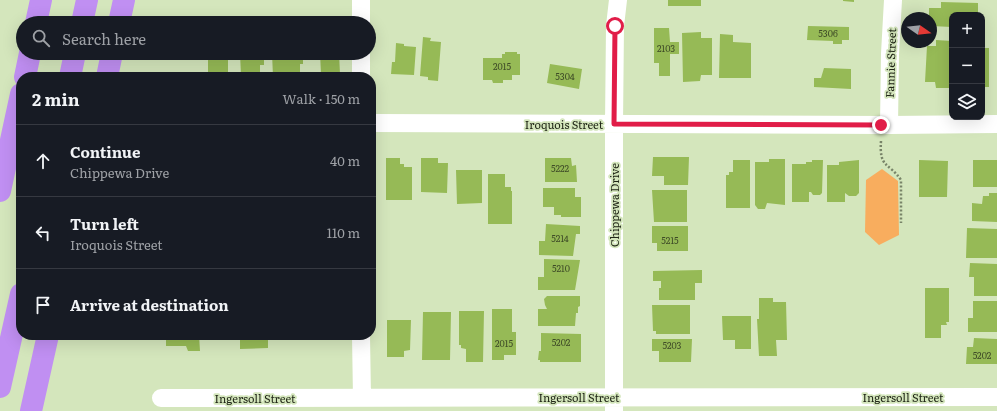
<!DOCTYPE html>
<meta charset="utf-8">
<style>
:root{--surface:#171b24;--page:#242831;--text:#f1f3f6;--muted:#9ea1a6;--line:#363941}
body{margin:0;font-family:Literata,serif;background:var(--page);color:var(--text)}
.controls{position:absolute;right:12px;top:12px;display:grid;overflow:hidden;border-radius:8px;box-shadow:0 4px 16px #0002}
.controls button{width:36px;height:36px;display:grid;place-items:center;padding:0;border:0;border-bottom:1px solid var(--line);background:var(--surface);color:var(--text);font:20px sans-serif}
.compass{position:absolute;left:901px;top:12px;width:36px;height:36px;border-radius:50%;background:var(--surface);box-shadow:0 4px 16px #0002;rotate:104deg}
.stop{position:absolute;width:12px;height:12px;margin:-9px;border:3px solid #e11d48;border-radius:50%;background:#fff}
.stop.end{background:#e11d48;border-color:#fff;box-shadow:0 1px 4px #0008}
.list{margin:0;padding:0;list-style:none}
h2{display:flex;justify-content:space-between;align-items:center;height:52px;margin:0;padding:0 16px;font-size:17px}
h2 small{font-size:13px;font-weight:400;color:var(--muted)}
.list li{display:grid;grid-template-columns:26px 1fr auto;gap:12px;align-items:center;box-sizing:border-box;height:72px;padding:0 16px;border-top:1px solid var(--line)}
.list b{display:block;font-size:15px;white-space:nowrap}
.list p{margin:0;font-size:13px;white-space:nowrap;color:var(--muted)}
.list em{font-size:13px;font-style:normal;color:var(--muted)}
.icon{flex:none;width:22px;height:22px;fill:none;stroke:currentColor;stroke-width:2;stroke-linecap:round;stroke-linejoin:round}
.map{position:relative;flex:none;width:997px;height:411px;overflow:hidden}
.search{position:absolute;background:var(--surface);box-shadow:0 4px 16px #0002;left:16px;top:16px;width:360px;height:44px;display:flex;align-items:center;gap:10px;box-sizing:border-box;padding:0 14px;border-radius:22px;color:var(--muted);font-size:15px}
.panel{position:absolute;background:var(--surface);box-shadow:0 4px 16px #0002;left:16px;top:72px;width:360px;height:268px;border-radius:16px}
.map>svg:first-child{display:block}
.green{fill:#f8ad5e}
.building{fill:#96ba56}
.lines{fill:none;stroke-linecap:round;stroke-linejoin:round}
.path{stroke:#788468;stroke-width:2.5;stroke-dasharray:2 2;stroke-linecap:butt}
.minor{stroke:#fff;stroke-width:18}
.highway{stroke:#c08ff2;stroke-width:22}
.route{stroke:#e11d48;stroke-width:5}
.labels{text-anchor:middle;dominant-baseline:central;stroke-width:3.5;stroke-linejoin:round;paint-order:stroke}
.number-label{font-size:9px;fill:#3e4b27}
.street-label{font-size:11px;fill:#202617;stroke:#d4e6bc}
</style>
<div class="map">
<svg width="997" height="411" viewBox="0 0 997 411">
<rect width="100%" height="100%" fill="#d4e6bc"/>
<path class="green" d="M882,169L898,181L899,235L879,245L865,232L866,180Z"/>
<path class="building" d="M668,0H701V6H668Z
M843,0H854V2L843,1Z
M941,2L978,3V15H952V27L931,26V18H929V8H941Z
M808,26L849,27V40H842V44H833V41L807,40Z
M654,28H669L670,42H679V54H670V76H659V63H654Z
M701,32V38H712V75H701L700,81L683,82L682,33Z
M720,34L733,35V42L751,43V78H719Z
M423,37L431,38L430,41L441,42L438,81L428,80V77L420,76Z
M936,40L952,41V88H936L935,82H925L927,46H936Z
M396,43L404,44V46L416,47L414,75L391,74L392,62H395Z
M982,48H989V87H982Z
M505,52H517V54H520V75H512V80H503V83H493L492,80H483V58H502V54H505Z
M208,53H228V75L208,73Z
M240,53H264V65H260V76H241Z
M272,53H284V58H289V53H298V55H303V64H300V77H273Z
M320,53H339L340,74H321Z
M550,64L582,69L579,89L547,83Z
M824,68L851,69V89L814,87V78H821Z
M653,157H689L688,185H664V176H652Z
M386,158H400V164H404V167H412V200H386Z
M421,158H438V163H448L447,193L421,192Z
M545,158H571L572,166L576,165L577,182H545Z
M769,159H785V205L767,203L765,209H758L755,205V162H769Z
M733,160H750V208H726V175H729V172H733Z
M812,160H823L822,193L820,195H813L811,192H809V202H792V164H806V162H812Z
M859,160V193L856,196H849L845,193V202H827V165H839V162Z
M919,160L948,161L947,197H919Z
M973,160H997V187H973Z
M456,170H482V203L457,204Z
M488,174H505V187H511V191H512V224H488Z
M543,188H575V197H581V217H561V215H554V207H543Z
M652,190H687V222H654Z
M989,193H997V222L972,221V203L982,204L983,196H989Z
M546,224L580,226V234H576L573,256L539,255V241H545Z
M652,226H688V251H657V243H652Z
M967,228L997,229V258H966Z
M544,259L580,260L575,290H538V277H544Z
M970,263L997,264V296H974V277H969Z
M702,270V283H695V300H659V288H661V281H653V271Z
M925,288H949V322H946L947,325H941V338H925Z
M547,296H580V306L578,307V313H576L575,326H538V309H547L545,305L544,299Z
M759,298H773V302H786L787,340H776L777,356H759L757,319H759Z
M973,301H997V332H968V318H973Z
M652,305H690V334H656V331H653Z
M492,309H512V332H516V355H504V360H492Z
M459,311H484L483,362H466V349L461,348V345H459Z
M423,312H451L450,360H422Z
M722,316H751V349H735V340H723Z
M387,320H411L410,350L404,351V357H387Z
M541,333L581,334V362H540V360H538L539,351H541Z
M166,335H199L200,351H188L186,346H166Z
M240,335H268V348L240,349Z
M974,338L997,339V364H966L967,347H973Z
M652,339H692L691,362H659V351H652Z"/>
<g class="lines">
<path class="path" d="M881,141C879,169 889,162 901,180V223"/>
<path class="minor" d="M361,23V0
M361,77V53
M371,123L889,125L997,124
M889,125L890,54L893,0
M361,335L362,398
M161,398L997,397
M614,411V124L615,26L618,0"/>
<path class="highway" d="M36,23L41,0
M82,23L87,0
M119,23L124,0
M25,77L30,53
M70,77L75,53
M107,77L112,53
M0,191L21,94
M0,387L21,294
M31,411L48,335"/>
</g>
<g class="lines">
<path class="route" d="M615,26L614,124L881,125"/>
</g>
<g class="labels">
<g class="number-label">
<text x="828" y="33">5306</text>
<text x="666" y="48">2103</text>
<text x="502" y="66">2015</text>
<text x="565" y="76">5304</text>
<text x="560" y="168">5222</text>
<text x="560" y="238">5214</text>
<text x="670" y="240">5215</text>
<text x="561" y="268">5210</text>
<text x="561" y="342">5202</text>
<text x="504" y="343">2015</text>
<text x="672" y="345">5203</text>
<text x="982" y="355">5202</text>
</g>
<g class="street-label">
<text transform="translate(890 63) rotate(-88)">Fannie Street</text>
<text x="564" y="124">Iroquois Street</text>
<text transform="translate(614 205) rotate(-90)">Chippewa Drive</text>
<text x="579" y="397">Ingersoll Street</text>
<text x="903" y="397">Ingersoll Street</text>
<text x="255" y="398">Ingersoll Street</text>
</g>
</g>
</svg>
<div class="controls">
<button>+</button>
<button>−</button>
<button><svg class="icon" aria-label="layers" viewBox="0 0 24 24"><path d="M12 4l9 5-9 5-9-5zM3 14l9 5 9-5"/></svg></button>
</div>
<svg class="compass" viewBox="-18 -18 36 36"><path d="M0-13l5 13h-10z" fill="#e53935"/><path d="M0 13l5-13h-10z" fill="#9ea1a6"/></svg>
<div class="stop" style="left:615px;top:26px"></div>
<div class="stop end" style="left:881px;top:125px"></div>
<div class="search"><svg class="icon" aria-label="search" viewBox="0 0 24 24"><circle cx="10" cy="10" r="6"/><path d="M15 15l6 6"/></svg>Search here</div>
<section class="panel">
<h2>2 min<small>Walk · 150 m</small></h2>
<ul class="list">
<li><svg class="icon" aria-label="ahead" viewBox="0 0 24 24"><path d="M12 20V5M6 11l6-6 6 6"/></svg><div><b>Continue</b><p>Chippewa Drive</p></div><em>40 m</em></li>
<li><svg class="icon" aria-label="left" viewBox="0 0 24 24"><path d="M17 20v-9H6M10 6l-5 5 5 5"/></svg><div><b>Turn left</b><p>Iroquois Street</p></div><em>110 m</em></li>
<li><svg class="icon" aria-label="arrive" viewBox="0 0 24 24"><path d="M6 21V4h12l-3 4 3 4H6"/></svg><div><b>Arrive at destination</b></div></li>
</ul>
</section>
</div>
